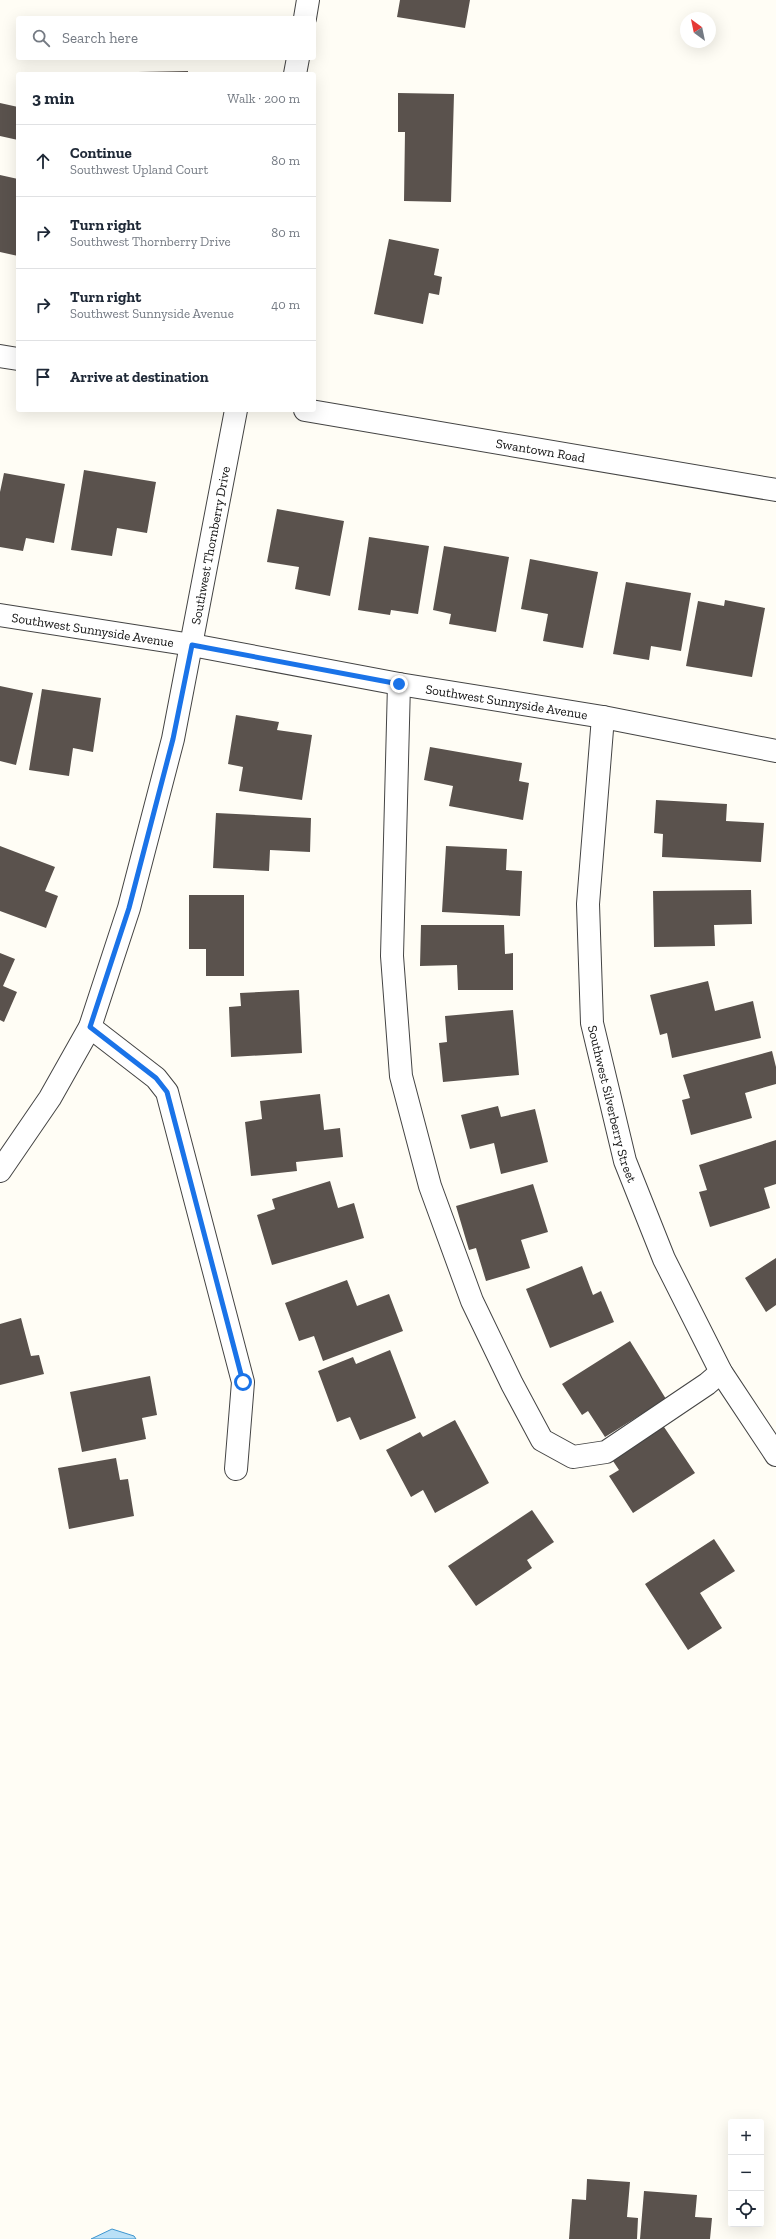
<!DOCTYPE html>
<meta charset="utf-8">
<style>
:root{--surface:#fff;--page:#f2f2f3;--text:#1f2937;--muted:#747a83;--line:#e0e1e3}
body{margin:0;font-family:"Zilla Slab",serif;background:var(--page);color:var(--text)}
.controls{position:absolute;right:12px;bottom:12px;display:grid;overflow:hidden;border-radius:4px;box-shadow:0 4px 16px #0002}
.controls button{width:36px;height:36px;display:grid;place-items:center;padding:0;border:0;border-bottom:1px solid var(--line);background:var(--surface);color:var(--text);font:20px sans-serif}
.compass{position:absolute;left:680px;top:12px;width:36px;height:36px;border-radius:50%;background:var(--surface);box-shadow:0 4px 16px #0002;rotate:327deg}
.stop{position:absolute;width:12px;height:12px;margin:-9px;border:3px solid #1a73e8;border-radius:50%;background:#fff}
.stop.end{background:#1a73e8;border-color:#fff;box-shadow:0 1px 4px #0008}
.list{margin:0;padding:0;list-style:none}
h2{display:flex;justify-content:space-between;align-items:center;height:52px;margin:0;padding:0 16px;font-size:17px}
h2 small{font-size:13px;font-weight:400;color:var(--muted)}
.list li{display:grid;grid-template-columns:26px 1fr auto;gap:12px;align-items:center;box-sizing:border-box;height:72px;padding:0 16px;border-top:1px solid var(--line)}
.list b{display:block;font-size:15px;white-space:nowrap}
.list p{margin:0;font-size:13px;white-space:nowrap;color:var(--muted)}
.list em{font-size:13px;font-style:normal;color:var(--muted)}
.icon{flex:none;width:22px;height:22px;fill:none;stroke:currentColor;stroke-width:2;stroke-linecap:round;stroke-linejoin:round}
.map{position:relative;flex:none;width:776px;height:2239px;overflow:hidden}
.search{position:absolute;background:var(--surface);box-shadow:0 4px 16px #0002;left:16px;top:16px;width:300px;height:44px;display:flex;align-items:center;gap:10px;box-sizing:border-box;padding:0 14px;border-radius:4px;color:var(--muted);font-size:15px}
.panel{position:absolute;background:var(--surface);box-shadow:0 4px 16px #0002;left:16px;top:72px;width:300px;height:340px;border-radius:4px}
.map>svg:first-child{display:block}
.water{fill:#b9e0f7;stroke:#3f96cf}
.building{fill:#5a524d}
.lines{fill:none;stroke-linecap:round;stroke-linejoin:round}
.minor-casing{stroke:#444;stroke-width:24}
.minor{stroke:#fff;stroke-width:22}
.route{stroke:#1a73e8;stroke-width:5}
.labels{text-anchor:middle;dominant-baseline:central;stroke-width:4;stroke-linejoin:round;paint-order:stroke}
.street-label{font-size:13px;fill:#111;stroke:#fff}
</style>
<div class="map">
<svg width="776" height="2239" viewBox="0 0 776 2239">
<rect width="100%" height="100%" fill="#fffdf5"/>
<path class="water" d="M112,2229L134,2236L136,2239H91Z"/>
<path class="building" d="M400,0H470L465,28L397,17Z
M188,71V74H138V72Z
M398,93L454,94L451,202L404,201L405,132H398Z
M0,103L18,107V140L0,136Z
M0,175L18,179V256L0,252Z
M389,239L439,249L434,275L442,277L439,295L429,293L423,324L374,314Z
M84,470L156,482L147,533L117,528L112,556L71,550Z
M4,473L65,484L54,543L26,538L23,551L0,547V492Z
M277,509L344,521L330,596L295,589L299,567L267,562Z
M369,537L429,546L418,614L391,610L390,615L358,610Z
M444,546L509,557L496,632L449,624L451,614L433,610Z
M530,559L598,572L583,648L543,641L548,614L521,609Z
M626,582L691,593L681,651L651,646L649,660L613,654Z
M725,600L765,608L752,677L686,666L698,601L724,606Z
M0,686L33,693L16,765L0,761Z
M42,689L101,698L93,752L73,748L69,776L29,770Z
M236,715L279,722L277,730L312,735L302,800L239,791L243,767L228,764Z
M430,747L522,763L519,781L529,783L523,820L449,806L453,786L424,780Z
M656,800L727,804L726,821L764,823L761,862L662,857L663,834L654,833Z
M216,813L311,818L310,852L270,850L269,871L213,868Z
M0,846L55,867L45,891L58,896L46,928L0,911Z
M446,846L507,849L506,870L522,871L520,916L442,912Z
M751,890L752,924L714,925L715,946L654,947L653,891Z
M189,895H244V976H206V949H189Z
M421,925H504L505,954L513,953V990H458L457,965L420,966Z
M0,953L15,959L3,986L17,992L4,1022L0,1020Z
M708,981L715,1011L753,1001L761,1038L672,1058L667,1033L660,1035L650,995Z
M299,990L302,1053L231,1057L229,1007L241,1006L240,993Z
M513,1010L519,1075L443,1082L439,1043L447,1042L445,1016Z
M772,1051L776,1067V1084L745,1093L752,1118L691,1135L682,1100L690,1098L683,1075Z
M320,1094L324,1130L340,1128L343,1157L296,1162L297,1171L251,1176L245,1122L262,1119L260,1101Z
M498,1106L501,1117L535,1109L548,1162L501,1174L494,1143L470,1149L461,1115Z
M776,1140V1184L764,1188L770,1208L710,1227L699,1192L707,1190L699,1165Z
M330,1181L338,1208L354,1203L364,1238L272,1265L257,1215L275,1209L272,1199Z
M533,1184L548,1232L521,1240L530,1268L486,1281L476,1248L469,1250L456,1206Z
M776,1258V1305L766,1312L745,1278Z
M582,1266L593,1295L601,1291L614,1322L550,1348L526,1289Z
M347,1280L357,1306L389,1294L403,1331L323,1361L314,1336L299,1341L285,1303Z
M21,1318L31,1356L39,1355L44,1374L0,1385V1324Z
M630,1341L666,1399L605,1437L588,1411L582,1415L562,1384Z
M390,1350L416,1418L360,1440L350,1417L337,1422L318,1371L353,1357L356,1364Z
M150,1376L157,1415L142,1418L146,1439L82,1452L70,1392Z
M455,1420L489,1483L435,1513L423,1490L411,1497L386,1450L420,1432L423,1437Z
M662,1424L695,1473L633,1513L609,1476L619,1470L611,1458Z
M116,1458L120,1480L128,1479L134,1516L69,1529L58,1468Z
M532,1510L554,1542L527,1560L532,1568L476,1606L448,1566Z
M714,1539L735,1571L700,1593L722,1628L688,1650L645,1584Z
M587,2179L630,2182L627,2217L638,2218L637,2239H569L572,2199L586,2200Z
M644,2191L697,2195L695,2217L712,2218L710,2239H640Z"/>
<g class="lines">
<defs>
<g id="minor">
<path d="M305,18L308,0"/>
<path d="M295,74L298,58"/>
<path d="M0,356L18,359"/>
<path id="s1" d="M305,410L776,490"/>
<path id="s2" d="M0,615L192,645L399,684L603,717L776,751"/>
<path d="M399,684L392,956L401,1076L430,1186L472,1301L512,1384L542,1440L573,1457L606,1452L707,1384L721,1372"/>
<path id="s3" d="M603,717L588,904L592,1023L625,1161L664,1259L721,1372L776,1455"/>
<path d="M90,1027L156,1078L167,1092L243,1382L236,1469"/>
<path id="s4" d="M0,1171L50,1098L90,1027L129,908L173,739L236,410"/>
</g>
</defs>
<use href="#minor" class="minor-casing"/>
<use href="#minor" class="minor"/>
</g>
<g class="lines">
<path class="route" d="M243,1382L167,1092L156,1078L90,1027L129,908L173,739L192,645L399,684"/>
</g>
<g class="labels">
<g class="street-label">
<text stroke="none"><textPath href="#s1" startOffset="239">Swantown Road</textPath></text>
<text stroke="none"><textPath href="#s4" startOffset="667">Southwest Thornberry Drive</textPath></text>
<text stroke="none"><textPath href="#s2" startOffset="94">Southwest Sunnyside Avenue</textPath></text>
<text stroke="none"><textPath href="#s2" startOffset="514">Southwest Sunnyside Avenue</textPath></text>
<text stroke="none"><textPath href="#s3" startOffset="390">Southwest Silverberry Street</textPath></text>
</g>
</g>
</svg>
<div class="controls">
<button>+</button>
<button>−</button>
<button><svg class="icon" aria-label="locate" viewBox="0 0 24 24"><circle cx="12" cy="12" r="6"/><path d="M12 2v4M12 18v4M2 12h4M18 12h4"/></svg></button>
</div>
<svg class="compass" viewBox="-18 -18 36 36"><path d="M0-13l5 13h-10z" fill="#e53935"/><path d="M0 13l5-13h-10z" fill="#747a83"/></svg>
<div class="stop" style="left:243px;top:1382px"></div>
<div class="stop end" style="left:399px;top:684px"></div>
<div class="search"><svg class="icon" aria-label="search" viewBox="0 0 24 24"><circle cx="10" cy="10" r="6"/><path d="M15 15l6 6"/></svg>Search here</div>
<section class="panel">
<h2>3 min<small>Walk · 200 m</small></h2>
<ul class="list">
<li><svg class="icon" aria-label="ahead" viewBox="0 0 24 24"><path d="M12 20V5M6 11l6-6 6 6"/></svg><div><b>Continue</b><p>Southwest Upland Court</p></div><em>80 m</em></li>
<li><svg class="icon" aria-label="right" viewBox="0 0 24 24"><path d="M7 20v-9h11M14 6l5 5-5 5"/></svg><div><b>Turn right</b><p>Southwest Thornberry Drive</p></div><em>80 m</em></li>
<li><svg class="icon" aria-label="right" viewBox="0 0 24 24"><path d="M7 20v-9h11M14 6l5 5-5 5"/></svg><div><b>Turn right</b><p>Southwest Sunnyside Avenue</p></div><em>40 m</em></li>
<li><svg class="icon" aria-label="arrive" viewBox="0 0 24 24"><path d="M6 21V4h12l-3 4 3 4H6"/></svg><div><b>Arrive at destination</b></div></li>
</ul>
</section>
</div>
